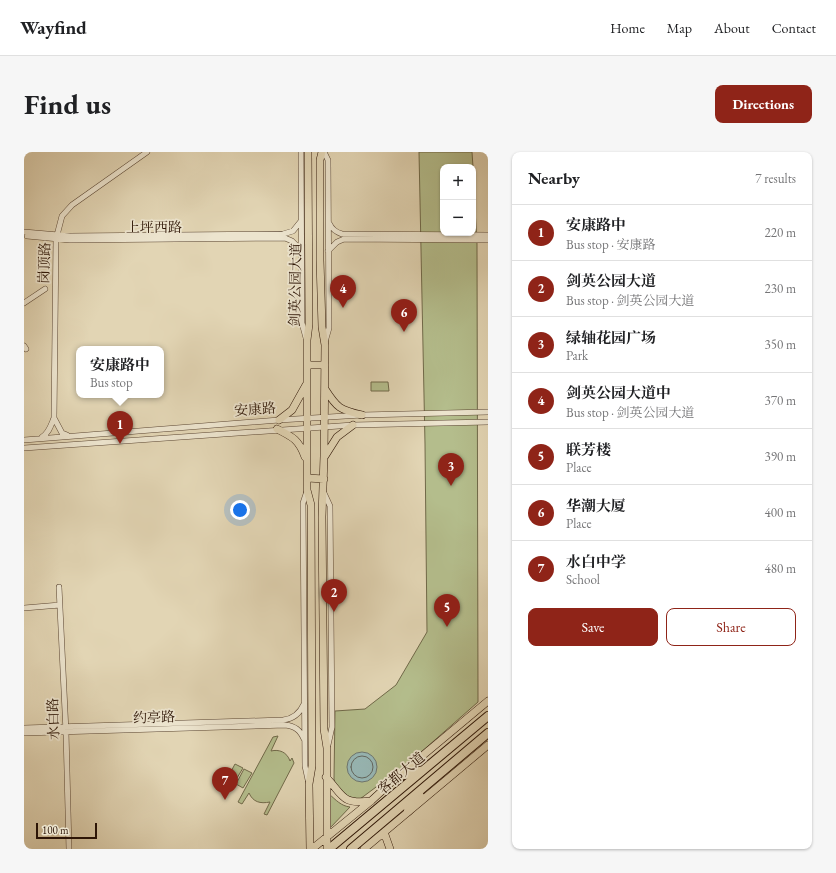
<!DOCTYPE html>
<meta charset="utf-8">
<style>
:root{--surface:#fff;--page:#f6f6f6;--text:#202124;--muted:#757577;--line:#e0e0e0;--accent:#8f2418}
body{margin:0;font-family:"EB Garamond","Noto Serif SC",serif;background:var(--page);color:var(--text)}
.controls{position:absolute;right:12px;top:12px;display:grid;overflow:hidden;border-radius:8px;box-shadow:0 1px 3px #0004}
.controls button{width:36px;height:36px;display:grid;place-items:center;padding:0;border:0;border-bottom:1px solid var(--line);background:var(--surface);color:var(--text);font:20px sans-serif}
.scale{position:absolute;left:12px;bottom:10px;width:61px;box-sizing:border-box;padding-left:4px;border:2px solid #2d1506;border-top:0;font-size:11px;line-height:14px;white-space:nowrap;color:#2d1506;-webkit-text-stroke:3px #ece4ce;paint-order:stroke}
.you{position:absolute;left:216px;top:358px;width:14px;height:14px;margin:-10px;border:3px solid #fff;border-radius:50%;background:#1a73e8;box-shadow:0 0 0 6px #1a73e833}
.badge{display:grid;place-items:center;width:26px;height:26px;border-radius:50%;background:var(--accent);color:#fff;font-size:13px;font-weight:700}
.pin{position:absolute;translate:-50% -33px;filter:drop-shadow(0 1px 2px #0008)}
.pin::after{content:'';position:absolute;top:21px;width:14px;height:12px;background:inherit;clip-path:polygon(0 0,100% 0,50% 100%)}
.popup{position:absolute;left:52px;top:194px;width:88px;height:52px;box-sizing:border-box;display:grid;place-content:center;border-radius:8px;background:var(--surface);filter:drop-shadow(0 1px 3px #0005);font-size:13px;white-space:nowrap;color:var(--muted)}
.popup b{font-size:15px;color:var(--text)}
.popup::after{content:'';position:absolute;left:50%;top:100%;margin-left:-8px;border:8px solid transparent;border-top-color:var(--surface)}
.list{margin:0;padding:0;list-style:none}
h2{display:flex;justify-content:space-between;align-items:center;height:52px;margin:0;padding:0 16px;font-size:17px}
h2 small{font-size:13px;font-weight:400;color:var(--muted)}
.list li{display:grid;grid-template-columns:26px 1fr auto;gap:12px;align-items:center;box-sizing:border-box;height:56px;padding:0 16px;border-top:1px solid var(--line)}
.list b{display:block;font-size:15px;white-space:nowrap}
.list p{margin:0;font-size:13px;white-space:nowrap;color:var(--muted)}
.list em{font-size:13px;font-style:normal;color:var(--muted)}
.actions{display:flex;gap:8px;padding:12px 16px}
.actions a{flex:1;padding:9px 0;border:1px solid var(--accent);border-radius:8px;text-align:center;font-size:14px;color:var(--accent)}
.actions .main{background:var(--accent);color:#fff}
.map{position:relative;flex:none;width:464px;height:697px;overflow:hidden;border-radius:8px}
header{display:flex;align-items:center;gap:24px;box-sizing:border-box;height:56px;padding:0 20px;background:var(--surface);border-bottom:1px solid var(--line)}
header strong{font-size:19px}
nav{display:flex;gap:22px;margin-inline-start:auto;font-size:14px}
.intro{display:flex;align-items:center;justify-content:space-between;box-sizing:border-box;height:96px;padding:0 24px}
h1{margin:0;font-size:28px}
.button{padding:10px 18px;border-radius:8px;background:var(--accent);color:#fff;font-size:14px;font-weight:700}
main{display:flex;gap:24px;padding:0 24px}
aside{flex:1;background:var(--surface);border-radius:8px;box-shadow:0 1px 3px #0004}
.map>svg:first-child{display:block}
.green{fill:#b4bd8c;stroke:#706949}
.water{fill:#97b7b5;stroke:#6d766f}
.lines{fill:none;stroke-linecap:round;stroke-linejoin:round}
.shore{stroke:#62665e;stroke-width:1}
.minor-casing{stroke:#5a4532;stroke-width:6}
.major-casing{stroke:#2d1506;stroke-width:8}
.highway-casing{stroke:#2d1506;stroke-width:10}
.minor{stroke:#ece4ce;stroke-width:5}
.major{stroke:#e2d5b4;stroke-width:7}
.highway{stroke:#e2d5b4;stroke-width:8}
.labels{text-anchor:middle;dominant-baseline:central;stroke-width:3.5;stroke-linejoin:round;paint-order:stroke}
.street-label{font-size:14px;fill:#2d1506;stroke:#ece4ce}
</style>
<header>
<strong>Wayfind</strong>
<nav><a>Home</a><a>Map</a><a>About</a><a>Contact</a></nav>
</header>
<div class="intro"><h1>Find us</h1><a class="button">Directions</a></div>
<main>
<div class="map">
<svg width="464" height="697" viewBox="0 0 464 697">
<rect width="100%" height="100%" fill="#e2d5b4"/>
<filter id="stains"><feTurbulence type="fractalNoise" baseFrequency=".005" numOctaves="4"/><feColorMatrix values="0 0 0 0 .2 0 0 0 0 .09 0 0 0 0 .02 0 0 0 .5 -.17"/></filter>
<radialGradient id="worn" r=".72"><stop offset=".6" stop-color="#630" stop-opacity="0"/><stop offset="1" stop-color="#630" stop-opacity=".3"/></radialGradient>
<path class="green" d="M395,0H448L449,15H419V81H449V22L453,92L454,550L387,609L336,647H323L312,636L310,627L311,559L341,557L372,533L403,480L401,292Z
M347,230H364L365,239H347Z
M254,584L247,599C255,597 263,600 266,609L268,606L270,611L243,663L240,662L246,650C236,652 229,650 225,641L218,652L214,650L249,585Z
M211,612L219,616L210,631L203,627Z
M220,617L228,621L219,636L212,632Z
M305,642C312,648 317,654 326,655L306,676Z"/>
<path class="water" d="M323 615a15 15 0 1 1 30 0a15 15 0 1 1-30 0Z"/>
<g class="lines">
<path class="shore" d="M327 615a11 11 0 1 1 22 0a11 11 0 1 1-22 0Z"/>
<defs>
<path id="minor" d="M277,0L278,171L282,186
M300,0L304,8L305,176L301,190
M305,71C308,77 311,80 318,82L464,83
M0,80L46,84L259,82L269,79L277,69
M3,84L46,88L261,86L268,89L277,98
M304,99L313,90L320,87L464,88
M0,151L21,137
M0,194L2,197
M30,266L38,281L43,283
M18,285C25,281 27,273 30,266L32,87L38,64L48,53L123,0
M0,288L255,268L338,263L464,260
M0,296L329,273L464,270
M283,339L279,351L281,614L284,628
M300,341L306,354L308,575L304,593
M35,435L42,580L45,697
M0,456L36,453
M0,576L259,568C269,567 276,561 280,552
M0,581L261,573C271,574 276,578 280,587"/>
<path id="major" d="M284,0L285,172L283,188V338L287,353L288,614L285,632L286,697
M298,0L296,8V108L298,175L301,193L300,304L298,365L300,577L303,596V697
M283,213H301
M301,237C313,256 316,258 338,263
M255,268L268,258L282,233
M253,277C269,285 275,288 281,305
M301,304L313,285L329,273
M283,326L300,327
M302,625C319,643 317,653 347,649
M360,680L366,697
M288,697L347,649L373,625L464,549
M340,697L464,593"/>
<path id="highway" d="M373,625L399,618
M384,659L396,644
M305,697L464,564
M327,697L464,581"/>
</defs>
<use href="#minor" class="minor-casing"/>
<use href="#major" class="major-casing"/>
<use href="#highway" class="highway-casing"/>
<use href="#minor" class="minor"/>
<use href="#major" class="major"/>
<use href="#highway" class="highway"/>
</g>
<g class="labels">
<g class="street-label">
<text x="130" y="75">上坪西路</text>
<text transform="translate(20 111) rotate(-88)">岗顶路</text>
<text transform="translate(271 133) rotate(-89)">剑英公园大道</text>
<text transform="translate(231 257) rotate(-4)">安康路</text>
<text transform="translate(130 565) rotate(-2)">约亭路</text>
<text transform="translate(29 567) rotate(-92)">水白路</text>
<text transform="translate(377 621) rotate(-40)">客都大道</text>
</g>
</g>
<rect width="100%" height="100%" filter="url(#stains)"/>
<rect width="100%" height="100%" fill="url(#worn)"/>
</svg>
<div class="controls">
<button>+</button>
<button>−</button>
</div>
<div class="scale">100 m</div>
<div class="you"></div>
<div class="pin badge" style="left:96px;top:292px">1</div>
<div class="popup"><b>安康路中</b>Bus stop</div>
<div class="pin badge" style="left:310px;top:460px">2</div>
<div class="pin badge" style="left:427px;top:334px">3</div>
<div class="pin badge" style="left:319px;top:156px">4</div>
<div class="pin badge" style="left:423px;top:475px">5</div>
<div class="pin badge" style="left:380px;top:180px">6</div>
<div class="pin badge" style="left:201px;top:648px">7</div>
</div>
<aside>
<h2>Nearby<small>7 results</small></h2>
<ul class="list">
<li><span class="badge">1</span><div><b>安康路中</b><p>Bus stop · 安康路</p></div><em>220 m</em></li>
<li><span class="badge">2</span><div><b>剑英公园大道</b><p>Bus stop · 剑英公园大道</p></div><em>230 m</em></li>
<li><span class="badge">3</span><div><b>绿轴花园广场</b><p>Park</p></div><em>350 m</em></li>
<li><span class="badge">4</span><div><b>剑英公园大道中</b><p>Bus stop · 剑英公园大道</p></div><em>370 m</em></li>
<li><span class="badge">5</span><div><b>联芳楼</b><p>Place</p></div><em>390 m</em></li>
<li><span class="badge">6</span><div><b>华潮大厦</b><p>Place</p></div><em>400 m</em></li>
<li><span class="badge">7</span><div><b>水白中学</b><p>School</p></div><em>480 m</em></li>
</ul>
<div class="actions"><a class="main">Save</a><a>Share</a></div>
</aside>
</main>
